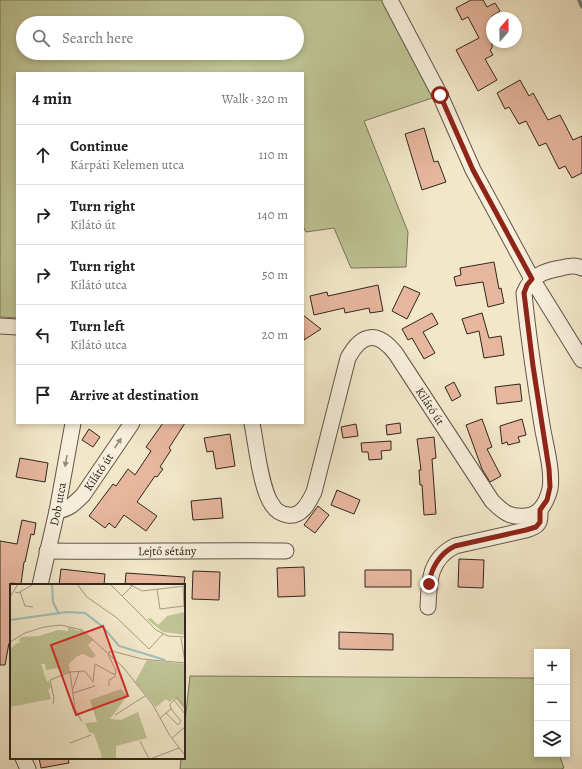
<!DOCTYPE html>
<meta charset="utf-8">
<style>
:root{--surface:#fff;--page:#f2f2f2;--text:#202124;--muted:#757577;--line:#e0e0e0}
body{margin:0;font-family:Alegreya,serif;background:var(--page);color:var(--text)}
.controls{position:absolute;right:12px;bottom:12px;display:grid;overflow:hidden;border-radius:0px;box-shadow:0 2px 6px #0003}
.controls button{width:36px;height:36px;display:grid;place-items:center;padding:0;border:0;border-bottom:1px solid var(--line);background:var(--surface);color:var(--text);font:20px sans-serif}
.compass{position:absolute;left:486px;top:12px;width:36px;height:36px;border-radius:50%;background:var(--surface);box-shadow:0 2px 6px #0003;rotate:20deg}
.stop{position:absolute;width:12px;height:12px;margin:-9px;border:3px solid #8f2418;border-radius:50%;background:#fff}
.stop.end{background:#8f2418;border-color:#fff;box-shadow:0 1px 4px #0008}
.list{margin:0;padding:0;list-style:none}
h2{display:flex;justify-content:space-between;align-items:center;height:52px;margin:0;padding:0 16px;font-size:17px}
h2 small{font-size:13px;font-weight:400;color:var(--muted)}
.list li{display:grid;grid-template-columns:26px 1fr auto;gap:12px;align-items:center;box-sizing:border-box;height:60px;padding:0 16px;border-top:1px solid var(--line)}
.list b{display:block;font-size:15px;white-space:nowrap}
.list p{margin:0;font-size:13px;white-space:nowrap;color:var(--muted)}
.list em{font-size:13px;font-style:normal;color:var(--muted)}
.icon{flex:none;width:22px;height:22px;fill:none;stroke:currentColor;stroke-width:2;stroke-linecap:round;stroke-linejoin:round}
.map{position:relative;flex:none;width:582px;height:769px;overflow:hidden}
.search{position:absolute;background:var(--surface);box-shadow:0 2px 6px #0003;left:16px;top:16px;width:288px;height:44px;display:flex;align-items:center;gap:10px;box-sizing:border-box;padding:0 14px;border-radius:22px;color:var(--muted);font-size:15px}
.panel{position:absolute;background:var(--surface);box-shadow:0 2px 6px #0003;left:16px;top:72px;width:288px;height:352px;border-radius:0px}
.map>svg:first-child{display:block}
.green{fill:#bec494;stroke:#777558;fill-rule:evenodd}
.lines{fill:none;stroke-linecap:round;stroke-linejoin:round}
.stream{stroke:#71827b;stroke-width:3.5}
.building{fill:#e7b69e;stroke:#30261d}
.minor-casing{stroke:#605648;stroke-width:17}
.minor{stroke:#f7efdc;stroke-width:15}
.oneway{fill:#948a7c}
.route{stroke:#8f2418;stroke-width:5}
.labels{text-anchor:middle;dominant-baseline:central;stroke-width:3;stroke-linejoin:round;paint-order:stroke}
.street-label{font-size:12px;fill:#30261d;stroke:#f7efdc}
.inset-river{fill:none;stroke:#9cbfba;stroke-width:2}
.inset-road{fill:none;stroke:#a49a84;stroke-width:1}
.view{fill:#d62828;fill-opacity:0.15;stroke:#d62828;stroke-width:2}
.inset-edge{fill:none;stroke:#30261d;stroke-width:2}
</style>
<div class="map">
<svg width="582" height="769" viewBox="0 0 582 769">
<rect width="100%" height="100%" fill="#f2e7c9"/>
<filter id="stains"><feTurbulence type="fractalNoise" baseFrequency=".005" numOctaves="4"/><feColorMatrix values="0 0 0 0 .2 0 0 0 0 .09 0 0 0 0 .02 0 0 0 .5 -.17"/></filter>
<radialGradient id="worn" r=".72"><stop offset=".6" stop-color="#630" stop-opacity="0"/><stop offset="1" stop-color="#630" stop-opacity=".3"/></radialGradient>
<path class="green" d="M0,0H384L435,97L364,121L408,232L406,267L351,268L334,228L306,232L303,226V73H17V318L0,317ZM23,23H297V53H23Z
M190,676L534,678L537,687V754H559L564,768L561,769H180L181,758H184V731Z"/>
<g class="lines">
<path class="stream" d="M579,0L582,7"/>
</g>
<path class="building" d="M471,0H483L487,7L495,3L500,11L492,16V48L490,50L493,55L485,59L497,80L478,91L456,50L479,38L468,17L462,20L456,8Z
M520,80L529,96L533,93L548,120L560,115L573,140L582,136V173L572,178L565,166L559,169L546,143L539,146L526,121L519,124L509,107L505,109L497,93Z
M424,128L434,162L438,161L446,182L422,190L405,134Z
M494,262L499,289L501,288L504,303L488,307L483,282L456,286L454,277L461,275L460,268Z
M378,285L383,311L370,313L369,308L345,313L344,308L314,315L310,296L327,292L328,296Z
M404,286L420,293L407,319L392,311Z
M432,313L438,324L423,332L435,353L424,359L412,338L408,340L402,329Z
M482,313L489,338L501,336L504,355L484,358L479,331L467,334L462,319Z
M303,315L321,329L304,340Z
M454,382L461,396L452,401L445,387Z
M520,384L522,401L497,404L495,387Z
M482,419L492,447L487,449L501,476L490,482L482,469L466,425Z
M522,419L526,435L518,437L520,442L508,445L507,442L502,444L500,426Z
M163,423H185L169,448L171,450L160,467L163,469L157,477L155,476L137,502L157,516L146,531L124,515L115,528L109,523L105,528L89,516L113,484L116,486L128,469L135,475L151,451L146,447Z
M400,423L401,433L387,435L386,425Z
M356,424L358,436L343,438L341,427Z
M89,429L100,437L93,447L82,440Z
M230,434L235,466L216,469L213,451L207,452L204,438Z
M434,437L436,458L432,459L436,514L424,515L422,485H420L419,470H421L417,439Z
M391,441V450L381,451L382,459L369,460L368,452H362L361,443Z
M20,458L48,463L45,482L16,477Z
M337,490L360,500L354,514L331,505Z
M221,498L223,518L193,520L191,501Z
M318,506L329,515L315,533L304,525Z
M22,520L36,523L34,535L31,534L25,562H24L21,584L11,583V643H9L5,665H0V541L17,544Z
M459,559L484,560L483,588L458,587Z
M304,567L305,596L278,597L277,568Z
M61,569L105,574L104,585H59Z
M365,570H411V587H365Z
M193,571L220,572L219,600L192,599Z
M126,573L185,577L184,585H125Z
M339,632L393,634V650L339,649Z
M39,758H68L69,763L41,768Z"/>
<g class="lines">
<defs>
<g id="minor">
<path d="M390,0L440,95L473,170L532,279L582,360"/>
<path d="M0,326L17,327"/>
<path id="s1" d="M252,423C256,443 261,492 273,506C276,511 282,514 288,515C302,517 309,502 314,492L348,358C362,332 378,331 396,354L492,501C503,512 510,518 526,516C540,515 547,501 550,489C553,470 545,444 542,425C535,381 528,337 524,293C531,276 543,271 561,268C569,266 574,265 582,268"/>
<path id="s2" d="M57,511C69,509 74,504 83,495L132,423"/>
<path id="s3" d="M47,551C127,552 207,550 286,551"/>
<path id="s4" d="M40,585L57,511L73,423"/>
<path d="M428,607C429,582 429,559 455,546L526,530C540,525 540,524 540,510"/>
<path d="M23,758L28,769"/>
</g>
</defs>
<use href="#minor" class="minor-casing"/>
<use href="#minor" class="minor"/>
</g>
<defs><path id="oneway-solid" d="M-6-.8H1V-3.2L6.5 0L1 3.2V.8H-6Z"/></defs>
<g class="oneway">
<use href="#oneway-solid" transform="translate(118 443) rotate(-56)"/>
<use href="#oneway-solid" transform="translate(66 461) rotate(100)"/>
</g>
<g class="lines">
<path class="route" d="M429,584C431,568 440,553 455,546L526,530L536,527L540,522V510L547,500L550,487L549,469L533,366L524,293L527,285L532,279L473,170L440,95"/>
</g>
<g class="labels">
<g class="street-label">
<text stroke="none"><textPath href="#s1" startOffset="405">Kilátó út</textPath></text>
<text stroke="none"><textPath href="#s2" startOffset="59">Kilátó út</textPath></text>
<text stroke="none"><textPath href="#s4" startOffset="83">Dob utca</textPath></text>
<text stroke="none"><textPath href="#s3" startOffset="120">Lejtő sétány</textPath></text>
</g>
</g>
<g transform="translate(10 584)">
<rect width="175" height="175" fill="#f2e7c9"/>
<path d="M175,28V51L153,48L137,35L141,34L148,41L157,32ZM58,43L69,47L70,45L83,56L78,61L86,72L81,74L73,70L66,73L59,80L60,88L51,90L48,84L36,86L35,80H31L37,98L39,97L41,104L38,105L41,115L0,123V66L4,61L10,58L9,55L12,53L29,52L48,46L58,47ZM137,76L175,80V126L165,114L159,118L156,115L146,123L125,98ZM111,105L117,112L100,135L111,136L128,128L137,154L106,162V175H85L92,173L84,150L79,148L75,139L87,138L80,116Z" fill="#bec494"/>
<path class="inset-river" d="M42,0L43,18L49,30M0,36L57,28L75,29L93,43L109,62L155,76"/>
<path class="inset-road" d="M67,0L77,13L107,34L139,65L153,50M100,0L146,46L158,52L175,53M119,0L132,7L175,2M147,5L150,25L174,22L173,2M5,8L8,9L24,0M10,8L15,22L23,23M112,12L124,0M0,13L8,0M171,54L175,78M0,58L15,49L34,43L51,41L72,46L113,83L143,121L160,152L175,171M98,69L102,67L132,75L175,79M75,87L83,98L85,80L105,91L106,87L98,70M60,88L65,125L72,138M99,102V96L106,92M63,105L69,87M63,109L85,102M164,116L175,130M43,120L44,114L40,96L60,88L75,87M156,129L168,141L171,137L161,125M105,131L135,112M150,134L161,125L160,120L167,113L175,123M162,154L175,143M130,157L139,175M60,159L81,151M140,175L169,164"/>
<path class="view" d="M93,42L118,112L66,131L41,61Z"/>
<rect width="175" height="175" class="inset-edge"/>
</g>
<rect width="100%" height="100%" filter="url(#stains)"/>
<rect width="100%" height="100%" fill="url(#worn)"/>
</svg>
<div class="controls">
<button>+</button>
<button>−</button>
<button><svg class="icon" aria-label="layers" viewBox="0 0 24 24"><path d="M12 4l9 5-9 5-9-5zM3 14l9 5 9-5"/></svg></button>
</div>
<svg class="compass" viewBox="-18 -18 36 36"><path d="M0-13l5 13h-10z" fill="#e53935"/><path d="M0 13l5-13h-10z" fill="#757577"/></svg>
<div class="stop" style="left:440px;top:95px"></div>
<div class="stop end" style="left:429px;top:584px"></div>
<div class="search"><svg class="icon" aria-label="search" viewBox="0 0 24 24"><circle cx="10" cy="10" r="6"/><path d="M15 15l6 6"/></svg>Search here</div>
<section class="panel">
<h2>4 min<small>Walk · 320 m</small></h2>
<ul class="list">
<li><svg class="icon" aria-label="ahead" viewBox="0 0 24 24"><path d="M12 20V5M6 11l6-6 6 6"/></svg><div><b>Continue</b><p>Kárpáti Kelemen utca</p></div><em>110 m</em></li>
<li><svg class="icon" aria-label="right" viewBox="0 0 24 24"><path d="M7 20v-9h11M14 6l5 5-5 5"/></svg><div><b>Turn right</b><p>Kilátó út</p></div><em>140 m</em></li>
<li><svg class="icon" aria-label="right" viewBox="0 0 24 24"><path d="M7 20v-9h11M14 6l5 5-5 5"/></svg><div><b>Turn right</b><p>Kilátó utca</p></div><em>50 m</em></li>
<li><svg class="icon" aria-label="left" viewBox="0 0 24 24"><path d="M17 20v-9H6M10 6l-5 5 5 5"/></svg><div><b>Turn left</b><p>Kilátó utca</p></div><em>20 m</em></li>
<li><svg class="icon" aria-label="arrive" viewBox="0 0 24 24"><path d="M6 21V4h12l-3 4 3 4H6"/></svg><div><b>Arrive at destination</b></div></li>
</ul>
</section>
</div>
